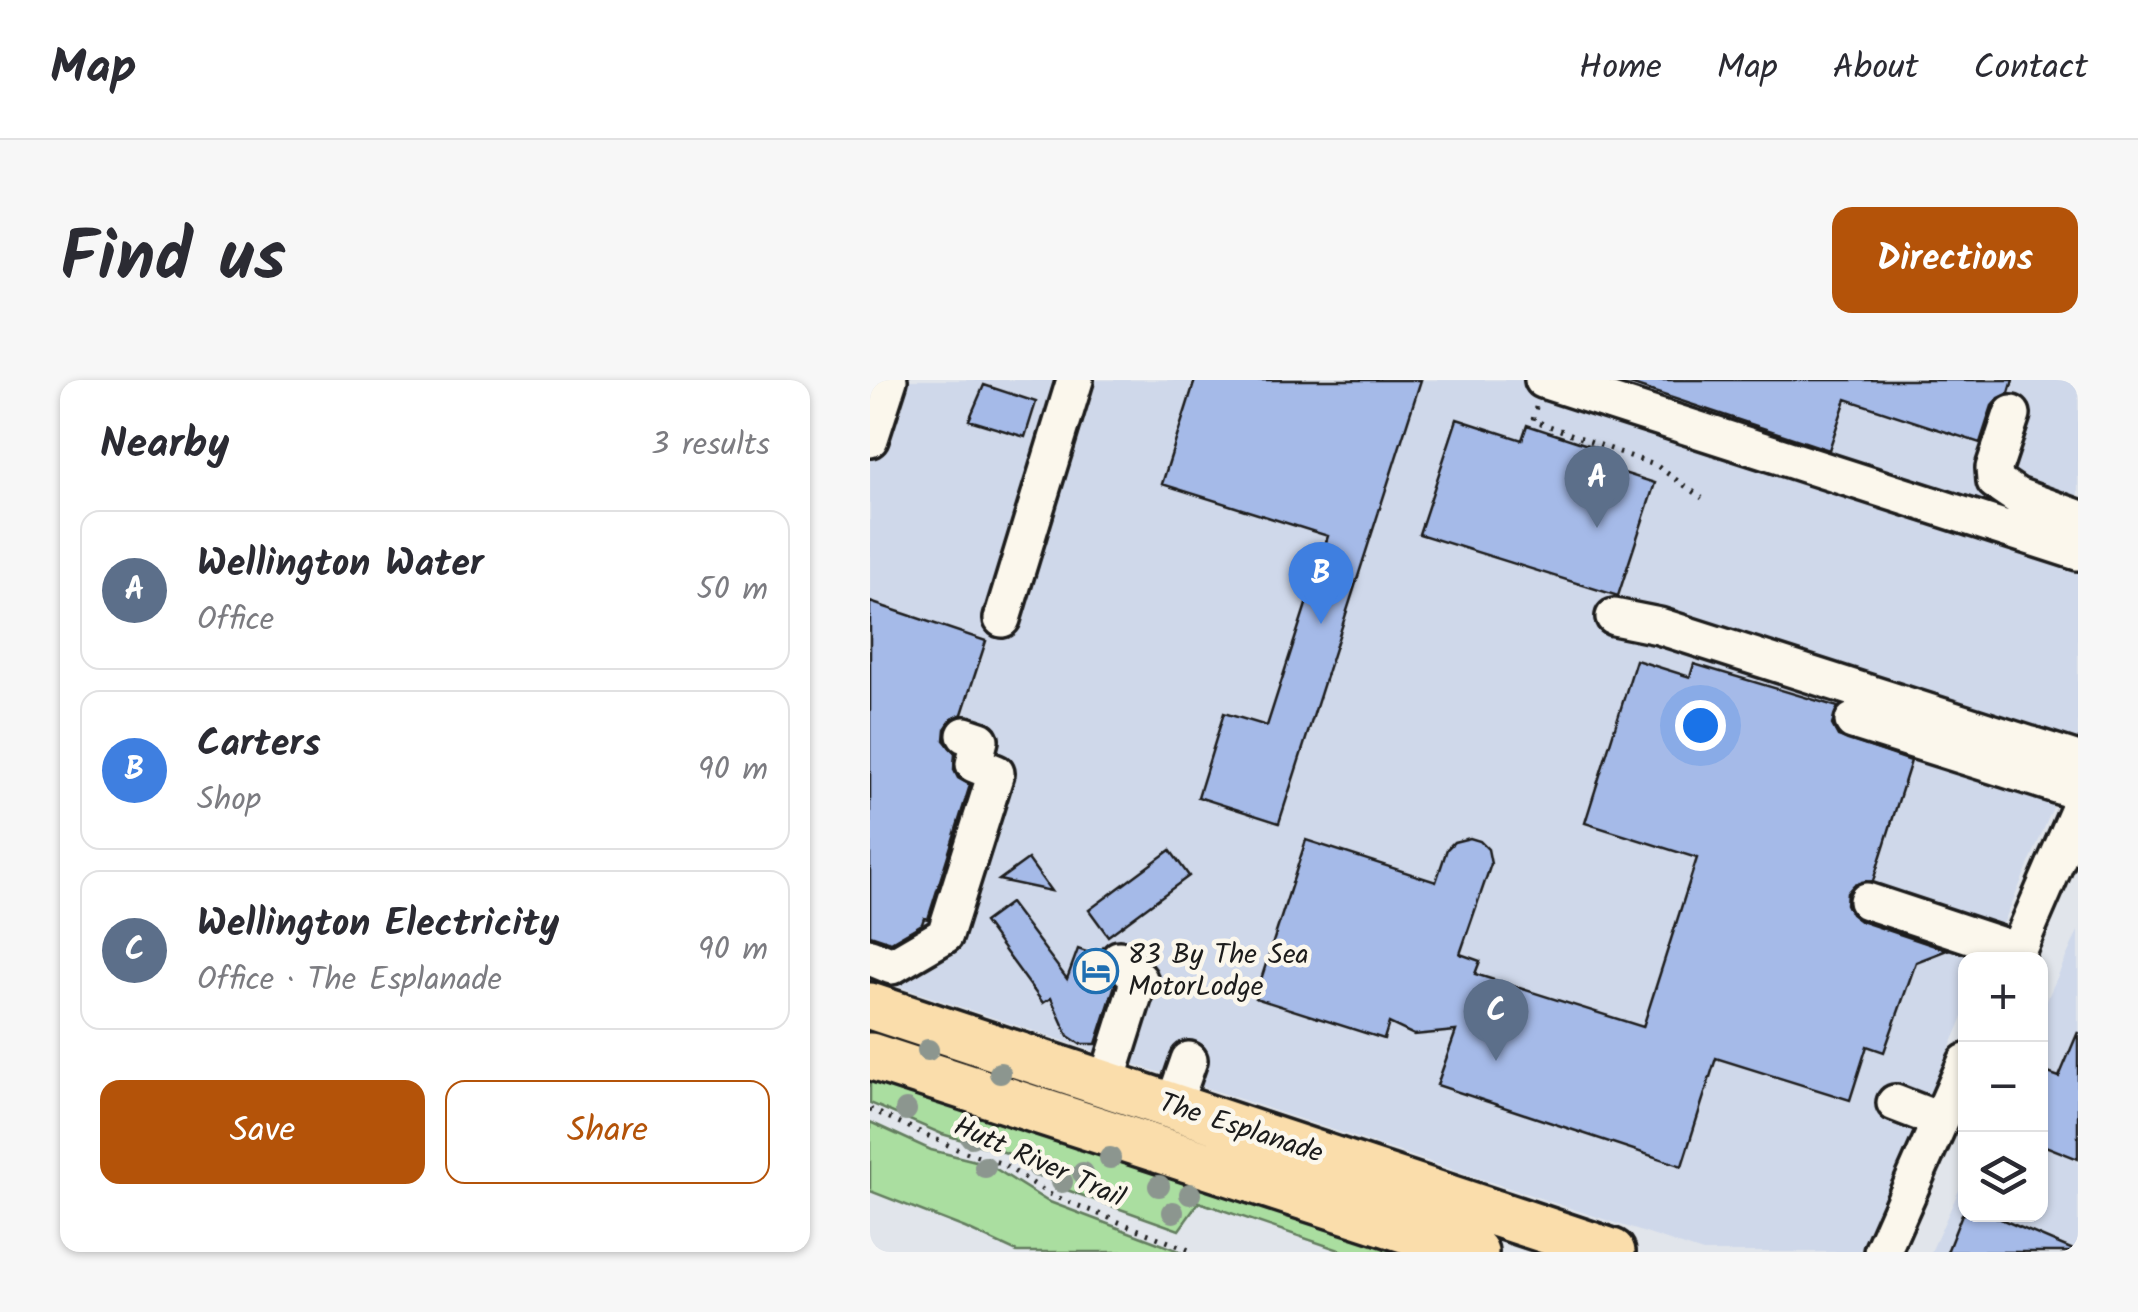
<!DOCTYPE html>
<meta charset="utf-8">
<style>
:root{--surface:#fff;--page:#f7f7f7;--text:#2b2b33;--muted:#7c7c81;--line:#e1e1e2;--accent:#b45309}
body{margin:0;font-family:Kalam,sans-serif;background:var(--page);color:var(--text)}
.controls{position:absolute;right:30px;bottom:30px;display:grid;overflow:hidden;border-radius:20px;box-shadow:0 2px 8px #0004}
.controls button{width:90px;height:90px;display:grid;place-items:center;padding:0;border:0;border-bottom:2px solid var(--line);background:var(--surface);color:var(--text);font:50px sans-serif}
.you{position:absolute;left:830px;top:345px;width:35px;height:35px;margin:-25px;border:8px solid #fff;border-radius:50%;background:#1a73e8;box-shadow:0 0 0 15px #1a73e833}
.badge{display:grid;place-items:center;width:65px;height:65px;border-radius:50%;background:var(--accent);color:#fff;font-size:32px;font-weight:700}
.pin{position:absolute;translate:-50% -82px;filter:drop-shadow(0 2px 5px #0008)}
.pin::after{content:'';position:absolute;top:52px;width:35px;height:30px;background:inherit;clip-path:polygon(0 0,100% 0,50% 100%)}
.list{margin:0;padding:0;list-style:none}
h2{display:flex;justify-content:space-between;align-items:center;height:130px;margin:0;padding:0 40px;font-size:42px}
h2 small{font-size:32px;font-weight:400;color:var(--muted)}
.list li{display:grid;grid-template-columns:65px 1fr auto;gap:30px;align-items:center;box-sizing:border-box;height:160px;margin:0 20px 20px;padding:0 20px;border:2px solid var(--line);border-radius:20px}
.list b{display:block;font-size:38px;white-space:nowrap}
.list p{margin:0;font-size:32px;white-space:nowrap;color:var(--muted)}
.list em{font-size:32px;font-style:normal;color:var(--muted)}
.actions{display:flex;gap:20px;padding:30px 40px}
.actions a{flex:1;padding:22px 0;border:2px solid var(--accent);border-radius:20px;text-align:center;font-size:35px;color:var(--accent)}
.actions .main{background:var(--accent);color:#fff}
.icon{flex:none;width:55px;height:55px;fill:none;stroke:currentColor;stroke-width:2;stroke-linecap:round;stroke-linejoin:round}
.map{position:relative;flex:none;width:1208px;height:872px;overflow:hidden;border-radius:20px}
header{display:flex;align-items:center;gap:60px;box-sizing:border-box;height:140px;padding:0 50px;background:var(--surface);border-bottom:2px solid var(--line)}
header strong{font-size:48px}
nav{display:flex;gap:55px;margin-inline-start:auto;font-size:35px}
.intro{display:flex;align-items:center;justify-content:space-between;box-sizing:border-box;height:240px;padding:0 60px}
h1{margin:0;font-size:70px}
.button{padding:25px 45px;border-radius:20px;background:var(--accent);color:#fff;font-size:35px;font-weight:700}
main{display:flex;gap:60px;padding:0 60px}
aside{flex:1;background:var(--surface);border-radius:20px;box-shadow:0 2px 8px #0004}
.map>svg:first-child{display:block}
.built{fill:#cfd8ea}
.green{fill:#aadea0;stroke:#637d5e;stroke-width:2.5}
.building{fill:#a5bae8;stroke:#1c1c1c;stroke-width:2.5}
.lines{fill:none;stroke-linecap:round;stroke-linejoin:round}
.minor-casing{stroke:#1c1c1c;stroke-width:42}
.major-casing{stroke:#1c1c1c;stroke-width:52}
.path{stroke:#1c1c1c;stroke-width:5;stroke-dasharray:2.5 8;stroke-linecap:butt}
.minor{stroke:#fbf7ec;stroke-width:35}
.major{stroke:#faddab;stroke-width:45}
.tree{fill:#8c968f}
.labels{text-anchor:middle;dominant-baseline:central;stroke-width:9;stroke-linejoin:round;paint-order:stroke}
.poi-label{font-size:28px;fill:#1c1c1c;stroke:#fbf7ec;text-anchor:start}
.street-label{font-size:28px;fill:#1c1c1c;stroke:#fbf7ec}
</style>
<header>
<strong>Map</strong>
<nav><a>Home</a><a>Map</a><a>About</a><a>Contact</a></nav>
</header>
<div class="intro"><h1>Find us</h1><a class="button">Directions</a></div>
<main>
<aside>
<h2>Nearby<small>3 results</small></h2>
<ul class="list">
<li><span class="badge" style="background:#5c6f8a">A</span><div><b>Wellington Water</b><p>Office</p></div><em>50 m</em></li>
<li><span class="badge" style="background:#3f7fe0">B</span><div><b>Carters</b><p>Shop</p></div><em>90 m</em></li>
<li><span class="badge" style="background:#5c6f8a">C</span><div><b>Wellington Electricity</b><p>Office · The Esplanade</p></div><em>90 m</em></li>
</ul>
<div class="actions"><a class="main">Save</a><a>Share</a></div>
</aside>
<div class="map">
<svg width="1208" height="872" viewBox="0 0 1208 872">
<rect width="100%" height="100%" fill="#e1e5eb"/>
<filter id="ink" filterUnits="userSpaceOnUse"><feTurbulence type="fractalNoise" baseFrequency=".01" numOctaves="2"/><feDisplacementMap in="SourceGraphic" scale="20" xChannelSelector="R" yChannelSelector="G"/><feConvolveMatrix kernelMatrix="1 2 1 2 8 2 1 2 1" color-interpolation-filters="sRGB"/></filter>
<g filter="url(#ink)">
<path class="built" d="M0,0H1208V369L1118,579H1096L1095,632L993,872H833L0,597Z
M1208,551V872H1061L1095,797L1096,834H1170L1171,633Z"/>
<path class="green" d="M0,691L558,872H475L329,822L309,850L197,810L137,773L72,754L0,723Z
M0,742L61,770L118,784L177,821L312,872H147L95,848L0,811Z"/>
<path class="building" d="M325,0H551L409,443L328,417L354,333L397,346L458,156L292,104Z
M761,0H1143L1139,13L1129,18L1122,26L1110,63L976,19L959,70L760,4Z
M114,5L166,22L155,57L99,40Z
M587,39L652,60L657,45L724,67L719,82L785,103L748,216L549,154Z
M0,222L116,261L92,334L82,339L75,349L74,360L85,373L84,390L88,398L100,405L58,539L54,538L52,544L21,562L0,555Z
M766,280L820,297L824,284L968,327L962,345L968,356L1041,381L1003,501L984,505L977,513L976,524L981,534L990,541L1077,570L1046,582L1014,672L997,666L980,720L846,678L812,786L567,705L586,651L544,655L519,643L514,659L385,618L436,460L566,502L577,469L584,462L600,458L610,461L618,469L621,484L590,574L610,581L605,594L773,647L827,478L715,443Z
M300,470L319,496L238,556L219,530Z
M158,479L181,511L129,500Z
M140,523L197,599L208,569L228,576L229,585L245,605L226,664H210L198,656L181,618L173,623L114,542Z
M1208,652V779L1170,764V690L1189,697Z
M1092,834H1119L1208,872H1077Z"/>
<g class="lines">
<defs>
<path id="minor" d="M673,0L1208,172
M1142,34L1124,88L1125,101L1147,116L1208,138
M0,59L19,0
M744,237L789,246L1208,380
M132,239L205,0
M983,341L1208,412
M997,521L1148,571
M0,577L22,586L75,555L126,393L104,384L110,360L95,355
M1144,579L1208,431
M236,704L269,599L249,579
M1025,723L1069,740
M303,726L319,680
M1012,872L1096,682"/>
<path id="major" d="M0,626L742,872
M0,676L605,872"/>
</defs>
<use href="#minor" class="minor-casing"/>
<use href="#major" class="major-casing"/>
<path class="path" d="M666,27L663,40L787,86L832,118
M0,729L89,770L133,784L179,814L324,872"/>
<use href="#minor" class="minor"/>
<use href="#major" class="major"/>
</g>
<g class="tree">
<circle cx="58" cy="670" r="11"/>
<circle cx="130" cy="693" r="11"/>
<circle cx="36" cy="730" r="11"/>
<circle cx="101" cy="757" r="11"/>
<circle cx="240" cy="778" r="11"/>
<circle cx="115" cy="787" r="11"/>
<circle cx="168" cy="787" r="11"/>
<circle cx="213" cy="793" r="11"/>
<circle cx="192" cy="802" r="11"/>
<circle cx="289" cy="806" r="11"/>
<circle cx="320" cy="814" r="11"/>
<circle cx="303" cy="832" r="11"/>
</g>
</g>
<defs>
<symbol id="hotel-ring" viewBox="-11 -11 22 22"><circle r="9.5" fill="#fbf7ec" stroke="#1f6fb2" stroke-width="1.5"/><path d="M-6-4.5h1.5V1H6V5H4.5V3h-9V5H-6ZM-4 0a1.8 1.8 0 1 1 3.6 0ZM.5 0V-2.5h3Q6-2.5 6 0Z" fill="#1f6fb2"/></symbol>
</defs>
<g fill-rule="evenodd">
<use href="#hotel-ring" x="201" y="566" width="50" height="50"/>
</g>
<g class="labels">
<g class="poi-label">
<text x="258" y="575">83 By The Sea<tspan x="258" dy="32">MotorLodge</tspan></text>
</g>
<g class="street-label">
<text transform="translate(371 749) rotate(18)">The Esplanade</text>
<text transform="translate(169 783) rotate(24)">Hutt River Trail</text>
</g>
</g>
</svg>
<div class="controls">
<button>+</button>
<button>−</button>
<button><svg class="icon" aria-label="layers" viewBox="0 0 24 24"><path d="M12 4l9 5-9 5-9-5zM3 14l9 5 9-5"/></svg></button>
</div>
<div class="you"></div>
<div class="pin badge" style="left:727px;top:148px;background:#5c6f8a">A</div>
<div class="pin badge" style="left:451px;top:244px;background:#3f7fe0">B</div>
<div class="pin badge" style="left:626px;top:681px;background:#5c6f8a">C</div>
</div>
</main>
